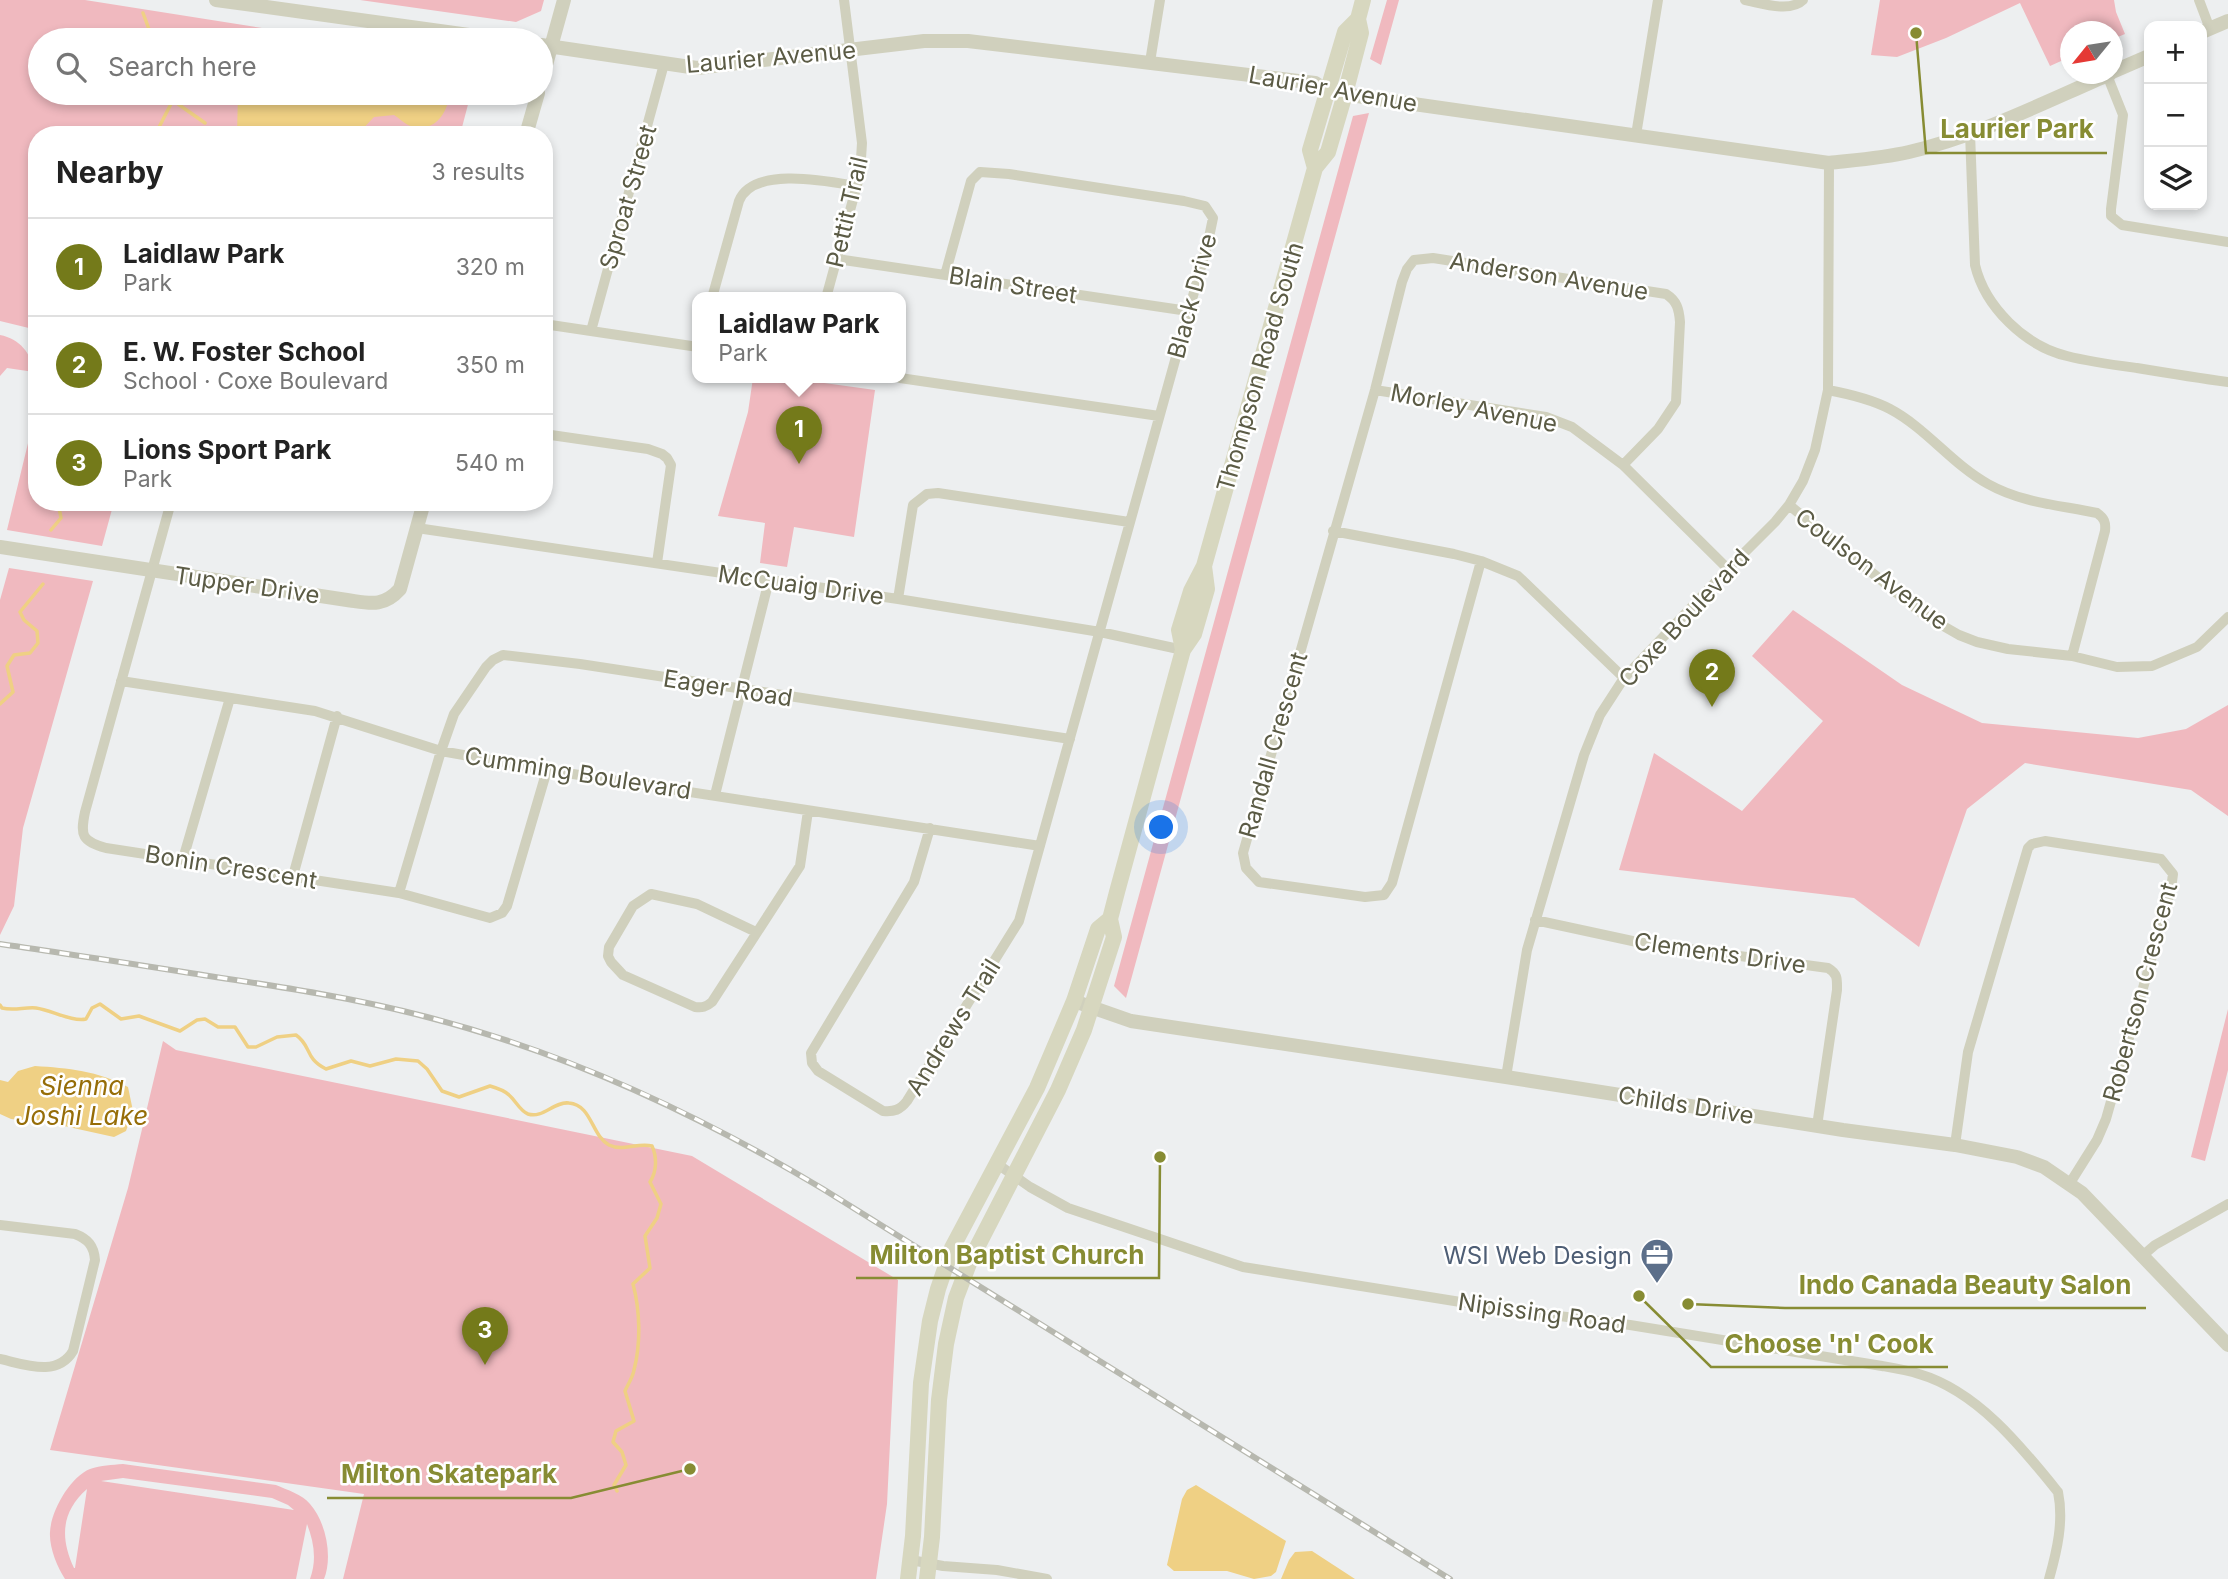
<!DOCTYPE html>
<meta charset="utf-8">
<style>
:root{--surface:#fff;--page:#f2f2f2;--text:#222;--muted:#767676;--line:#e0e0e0;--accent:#747a1a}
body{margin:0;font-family:Inter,sans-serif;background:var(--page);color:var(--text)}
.controls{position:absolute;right:21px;top:21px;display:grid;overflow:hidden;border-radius:14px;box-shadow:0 4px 10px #0003}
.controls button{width:63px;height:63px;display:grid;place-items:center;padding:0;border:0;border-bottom:2px solid var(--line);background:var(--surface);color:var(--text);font:35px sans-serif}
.compass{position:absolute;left:2060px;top:21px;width:63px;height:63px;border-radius:50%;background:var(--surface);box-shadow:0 4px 10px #0003;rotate:240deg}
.you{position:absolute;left:1162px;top:828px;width:24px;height:24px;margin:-18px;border:5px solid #fff;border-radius:50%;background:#1a73e8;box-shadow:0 0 0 10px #1a73e833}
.badge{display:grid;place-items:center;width:46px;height:46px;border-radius:50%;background:var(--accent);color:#fff;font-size:23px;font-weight:700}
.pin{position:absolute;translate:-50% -58px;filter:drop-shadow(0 2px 4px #0008)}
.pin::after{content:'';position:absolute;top:37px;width:24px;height:21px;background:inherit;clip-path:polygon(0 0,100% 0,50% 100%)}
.popup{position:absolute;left:692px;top:292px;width:214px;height:91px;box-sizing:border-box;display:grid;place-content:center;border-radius:14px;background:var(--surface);filter:drop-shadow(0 2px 5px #0005);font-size:23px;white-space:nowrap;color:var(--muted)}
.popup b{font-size:26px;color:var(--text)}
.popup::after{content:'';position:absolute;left:50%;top:100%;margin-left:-14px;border:14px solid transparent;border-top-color:var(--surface)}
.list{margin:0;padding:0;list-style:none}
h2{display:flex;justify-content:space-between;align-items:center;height:91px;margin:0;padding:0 28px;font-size:30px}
h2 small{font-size:23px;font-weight:400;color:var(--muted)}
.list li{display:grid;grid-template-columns:46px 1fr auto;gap:21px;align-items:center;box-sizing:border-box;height:98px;padding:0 28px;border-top:2px solid var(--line)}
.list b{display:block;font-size:26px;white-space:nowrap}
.list p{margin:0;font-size:23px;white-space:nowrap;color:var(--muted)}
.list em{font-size:23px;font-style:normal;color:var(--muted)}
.icon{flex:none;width:38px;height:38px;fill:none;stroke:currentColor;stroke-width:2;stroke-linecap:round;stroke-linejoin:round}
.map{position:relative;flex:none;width:2228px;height:1579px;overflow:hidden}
.search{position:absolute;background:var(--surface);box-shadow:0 4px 10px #0003;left:28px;top:28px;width:525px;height:77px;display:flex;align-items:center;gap:18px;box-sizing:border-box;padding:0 24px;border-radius:38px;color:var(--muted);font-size:26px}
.panel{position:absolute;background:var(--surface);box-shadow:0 4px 10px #0003;left:28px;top:126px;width:525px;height:385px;border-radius:28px}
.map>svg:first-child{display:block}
.green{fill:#f0b9bf;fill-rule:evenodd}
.water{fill:#efd084}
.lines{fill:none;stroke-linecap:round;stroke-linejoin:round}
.stream{stroke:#efd084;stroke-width:3.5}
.minor{stroke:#d0d0bd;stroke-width:10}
.tertiary{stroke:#d0d0bd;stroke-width:14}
.secondary{stroke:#d7d7bf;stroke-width:16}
.rail-casing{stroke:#b7b8af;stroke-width:6}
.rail{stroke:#fff;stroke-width:3.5;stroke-dasharray:10;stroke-linecap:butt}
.labels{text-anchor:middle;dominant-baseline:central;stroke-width:5;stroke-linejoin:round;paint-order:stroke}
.street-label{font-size:24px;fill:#5b5b45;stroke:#fff}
.service-label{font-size:24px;fill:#4e5e75;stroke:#fff;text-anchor:end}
.water-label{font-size:26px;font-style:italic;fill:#966d08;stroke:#fff}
.leader{fill:none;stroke:#878c33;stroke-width:2.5}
.callout-dot{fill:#878c33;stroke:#fff;stroke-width:2.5}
.callout-label{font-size:26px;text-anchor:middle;font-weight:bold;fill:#878c33;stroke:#fff;stroke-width:5;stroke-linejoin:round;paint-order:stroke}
</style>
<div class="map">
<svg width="2228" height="1579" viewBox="0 0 2228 1579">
<rect width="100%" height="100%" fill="#edeff0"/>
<path class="green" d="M0,0H85L338,40H40V93H471L460,135H37V330L0,321Z
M360,0H544L541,11L516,22Z
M1387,0H1399L1381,65L1370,59Z
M1880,0H2114L2116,12L2125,34L2113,39L2112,32H2070V57L2050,66L2020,3L1946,38L1897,57L1871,55Z
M1369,113L1126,998L1114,986L1353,116Z
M0,335C20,339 31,353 34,372L7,368L0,376Z
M753,378H788L875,390L854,537L794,527L787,567L760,563L765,523L718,516L748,412Z
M37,406V502H114L102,546L7,530Z
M9,568L93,581L23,828L14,906L0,935V600Z
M1793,610L1902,685L1982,723L2138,738L2186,729L2228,705V816L2191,790L2025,763L1967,809L1919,947L1854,898L1619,870L1654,753L1742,811L1823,721L1752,656Z
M2228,1009V1070L2205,1161L2191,1157Z
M163,1041L176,1050L692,1156L898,1280L887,1504L876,1579H343L364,1494L50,1450L128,1188Z
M123,1464L276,1485C287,1490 302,1494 310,1504C326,1522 333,1557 324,1579H310C317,1560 314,1542 307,1524L296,1579H65C57,1567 49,1547 50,1532C51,1511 70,1477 90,1469C101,1465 112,1465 123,1464ZM123,1478L272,1498L288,1505L294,1510L101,1481ZM87,1489L75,1568H74C60,1538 61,1512 87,1489Z"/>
<path class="water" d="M238,93H445L449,98C445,118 431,134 408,125C404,123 399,118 394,115L374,117L357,135H237Z
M35,1066C68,1068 98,1071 128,1087L133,1111L126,1131L114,1137L55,1124L11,1119L0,1114V1080L8,1082L18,1071Z
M1196,1485L1286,1541L1276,1572L1271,1576L1254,1579L1227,1571H1174L1167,1565L1182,1499L1187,1490Z
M1312,1551L1355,1579H1281L1289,1560L1295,1552Z"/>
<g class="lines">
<path class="stream" d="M143,13L153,40
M172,93L178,104L205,123
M215,134L216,135
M155,135L174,98
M51,530L61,518L58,502
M0,704L13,692L7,666L14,655L30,653L38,643L37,631L24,620L20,612L43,584
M0,1005L2,1008C14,1011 24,1007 36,1008C51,1010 72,1022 86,1019L92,1008L100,1004L121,1019L139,1016L180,1031L197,1020L205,1019L218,1027H235L248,1047H256L277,1037L296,1035C312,1046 304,1058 326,1069L351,1061L370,1066L396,1059L418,1061L427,1069L442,1091L459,1097L490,1086C497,1088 504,1090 509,1095C516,1101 520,1111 528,1114C543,1119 554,1101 569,1103C592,1105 591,1135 609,1145C623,1152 638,1142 652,1146C657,1157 657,1171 650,1182L661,1204L657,1218L645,1236L650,1268L633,1284C640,1310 641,1343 634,1370C633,1377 628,1384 625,1391L634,1421L616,1431L613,1442L622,1452L626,1465L614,1485L617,1491"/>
<path class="minor" d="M1745,0C1761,3 1790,13 1803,0
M2199,0L2210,29
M1150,62L1160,0
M2107,75L2123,115L2111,209V216L2122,225L2228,242
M1970,133L1975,265C1985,307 2025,346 2067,356C2090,362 2114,365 2137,368C2167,373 2198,378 2228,382
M1636,135L1658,0
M837,259L1188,311
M712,298L739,201C753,166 827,181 856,186
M826,298L860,174L862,143L844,0
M544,324L698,347
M591,331L664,64
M900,378L1159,416
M1375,390L1546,417L1572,427L1623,465L1728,569
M1828,390C1849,394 1871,399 1890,409C1926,428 1952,464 1988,484C2022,503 2059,505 2097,513C2104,518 2106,522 2105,531L2072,656
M544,434L648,449L662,454L667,458L671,465L657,563
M171,502L85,812C80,836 82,841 106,848L399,893L490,918L502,913L507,906L547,770
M1789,505L1924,615L1959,635L1977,642L2008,649L2072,656L2117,667L2152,666L2197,647L2228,617
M417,528L898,599L1100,632L1183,650
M1333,531L1454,554L1481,561L1518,576L1624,678
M1481,561L1392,883L1384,895L1365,897L1259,882L1246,868L1243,853L1375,390L1402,282L1407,269L1414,260L1433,258L1666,294C1677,301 1679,309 1680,322L1676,402L1658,429L1623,465
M898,599L913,505L927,494L938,493L1129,522
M121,681L315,711L441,751L547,770L1040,846
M715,795L769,580
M930,828L914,882L811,1053L812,1063L818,1071L883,1111C894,1112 900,1110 907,1101L1019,921L1208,242L1213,218L1205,206L1184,201L1009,174L980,172L971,181L945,275
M183,859L230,698
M293,876L337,716
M399,893L441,751L454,714L486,667L493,660L503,655L580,664L1070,739
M1535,920L1637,942L1828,968C1838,974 1837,979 1837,990L1817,1126
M756,932L697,904L651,894L633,906L609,947L608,956L611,962L623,975L695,1007C702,1008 706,1007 712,1002L800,866L808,811
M1506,1077L1527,950L1584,755L1600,715L1624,678L1728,569L1775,522L1789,505L1803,481L1815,450L1828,390L1829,163
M1955,1145L1968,1052L2028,848L2032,844L2045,841L2161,859L2173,874L2171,889L2106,1119L2097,1140L2070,1183
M996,1163L1030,1187L1068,1208L1243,1267L1504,1309L1630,1325L1882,1366C1894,1368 1907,1370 1919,1374C1977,1391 2021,1446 2058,1492C2064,1521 2057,1551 2049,1579
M0,1225L75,1234C88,1239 94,1246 95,1260L73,1351C57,1378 24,1364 0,1359
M2141,1257L2155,1245L2228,1204
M911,1560L943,1566L997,1570L1047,1579"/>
<path class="tertiary" d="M216,0L505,40
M2202,32L2228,21
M541,45L697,68L924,41H968L1315,83L1329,92L1829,163C1856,160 1883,158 1909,152C1978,136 2045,102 2110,74
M2112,72L2149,56
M541,83L564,0
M526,135L538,93
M0,547L347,600C369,603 383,608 400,589L424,502
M1074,1001L1131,1021L1506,1077L1843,1130L1955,1145L2017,1157L2044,1167L2082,1193L2228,1345"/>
<path class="secondary" d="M1315,168L1310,150L1345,32L1358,19L1363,0
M1183,650L1179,630L1191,591L1204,566L1315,168L1328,152L1345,94L1361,33L1358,19
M908,1579L913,1536L921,1383L930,1321L938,1289L952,1248L1037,1088L1074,1001L1098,929L1110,919
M927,1579L932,1537L939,1400L946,1344L956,1298L970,1261L1058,1090L1084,1030L1114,937L1110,919L1117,892L1183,650L1194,634L1207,589L1204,566"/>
<defs>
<path id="rail" d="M0,944C70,954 139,965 209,976C282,987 355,998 427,1017C568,1053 698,1114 823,1189L1450,1579"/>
</defs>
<use href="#rail" class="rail-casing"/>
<use href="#rail" class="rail"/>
</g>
<defs>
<symbol id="office-pin" viewBox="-11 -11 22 30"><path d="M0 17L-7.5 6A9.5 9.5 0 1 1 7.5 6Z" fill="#5c6f8a" stroke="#fff"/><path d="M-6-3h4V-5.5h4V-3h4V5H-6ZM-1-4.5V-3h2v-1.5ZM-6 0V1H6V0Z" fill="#fff"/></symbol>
</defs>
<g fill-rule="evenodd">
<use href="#office-pin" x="1638" y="1236" width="38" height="52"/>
</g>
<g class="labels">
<g class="street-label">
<text transform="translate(771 57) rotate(-5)">Laurier Avenue</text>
<text transform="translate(1333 89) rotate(10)">Laurier Avenue</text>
<text transform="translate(628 197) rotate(-74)">Sproat Street</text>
<text transform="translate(847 212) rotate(-77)">Pettit Trail</text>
<text transform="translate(1549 276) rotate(9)">Anderson Avenue</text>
<text transform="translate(1013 285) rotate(9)">Blain Street</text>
<text transform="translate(1192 296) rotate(-75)">Black Drive</text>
<text transform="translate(1260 367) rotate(-74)">Thompson Road South</text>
<text transform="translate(1474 408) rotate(11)">Morley Avenue</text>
<text transform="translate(1872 569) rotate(37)">Coulson Avenue</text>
<text transform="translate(247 585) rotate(8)">Tupper Drive</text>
<text transform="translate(801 585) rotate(8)">McCuaig Drive</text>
<text transform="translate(1684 618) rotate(-47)">Coxe Boulevard</text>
<text transform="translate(728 688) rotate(9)">Eager Road</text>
<text transform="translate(1273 745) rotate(-74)">Randall Crescent</text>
<text transform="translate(578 773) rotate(9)">Cumming Boulevard</text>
<text transform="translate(231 867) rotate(9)">Bonin Crescent</text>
<text transform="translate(1720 953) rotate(8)">Clements Drive</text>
<text transform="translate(2140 992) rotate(-75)">Robertson Crescent</text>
<text transform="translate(953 1027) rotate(-58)">Andrews Trail</text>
<text transform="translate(1686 1105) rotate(9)">Childs Drive</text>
<text transform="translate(1542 1313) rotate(8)">Nipissing Road</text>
</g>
<g class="service-label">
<text x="1632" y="1255">WSI Web Design</text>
</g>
<g class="water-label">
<text x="82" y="1085">Sienna<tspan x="82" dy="30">Joshi Lake</tspan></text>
</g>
</g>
<path class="leader" d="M1916 33L1926 153H2107M1160 1157L1159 1278H856M1688 1304L1785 1308H2146M1639 1296L1711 1367H1948M690 1469L571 1498H327"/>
<g class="callout-dot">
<circle cx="1916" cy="33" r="7"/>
<circle cx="1160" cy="1157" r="7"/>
<circle cx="1688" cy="1304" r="7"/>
<circle cx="1639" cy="1296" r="7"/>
<circle cx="690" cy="1469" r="7"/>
</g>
<g class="callout-label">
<text x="2017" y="138">Laurier Park</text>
<text x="1007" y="1264">Milton Baptist Church</text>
<text x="1965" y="1294">Indo Canada Beauty Salon</text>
<text x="1829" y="1353">Choose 'n' Cook</text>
<text x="449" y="1483">Milton Skatepark</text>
</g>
</svg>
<div class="controls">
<button>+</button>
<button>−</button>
<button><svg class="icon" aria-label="layers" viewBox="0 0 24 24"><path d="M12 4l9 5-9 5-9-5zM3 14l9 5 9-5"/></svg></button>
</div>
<svg class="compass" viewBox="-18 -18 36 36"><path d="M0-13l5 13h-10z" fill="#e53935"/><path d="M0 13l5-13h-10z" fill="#767676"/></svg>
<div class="you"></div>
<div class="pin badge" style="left:799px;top:464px">1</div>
<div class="popup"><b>Laidlaw Park</b>Park</div>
<div class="pin badge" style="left:1712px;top:707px">2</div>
<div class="pin badge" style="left:485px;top:1365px">3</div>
<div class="search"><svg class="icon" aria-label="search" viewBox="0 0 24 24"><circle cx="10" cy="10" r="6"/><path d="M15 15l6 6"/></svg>Search here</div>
<section class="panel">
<h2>Nearby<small>3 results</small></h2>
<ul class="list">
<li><span class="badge">1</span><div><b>Laidlaw Park</b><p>Park</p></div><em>320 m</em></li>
<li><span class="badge">2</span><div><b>E. W. Foster School</b><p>School · Coxe Boulevard</p></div><em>350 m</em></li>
<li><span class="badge">3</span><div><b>Lions Sport Park</b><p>Park</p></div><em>540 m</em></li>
</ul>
</section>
</div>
